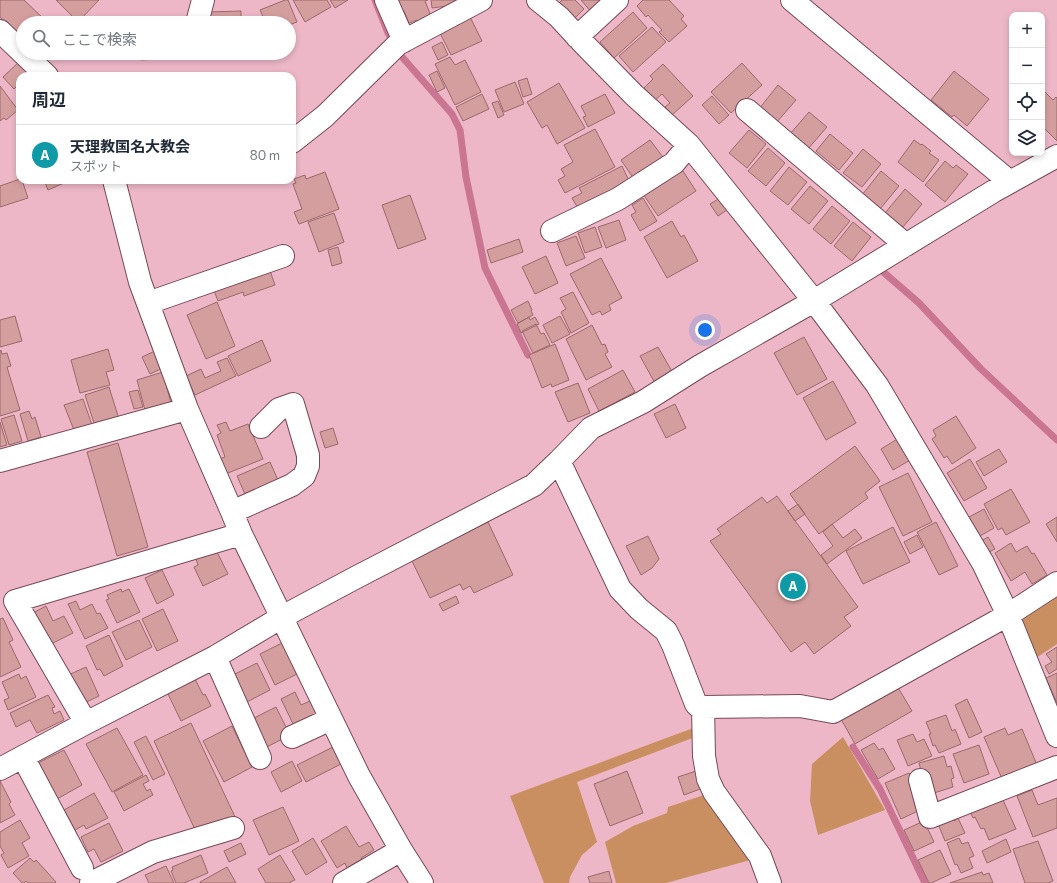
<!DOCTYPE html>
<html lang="ja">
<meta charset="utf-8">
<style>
:root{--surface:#fff;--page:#f2f2f3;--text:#1f2937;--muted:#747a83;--line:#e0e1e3;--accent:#0b8043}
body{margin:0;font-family:Commissioner,"Noto Sans JP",sans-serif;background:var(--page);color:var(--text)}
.controls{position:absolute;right:12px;top:12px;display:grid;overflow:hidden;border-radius:8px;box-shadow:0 2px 6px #0003}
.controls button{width:36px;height:36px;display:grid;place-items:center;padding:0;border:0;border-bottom:1px solid var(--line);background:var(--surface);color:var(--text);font:20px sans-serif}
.you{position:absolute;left:705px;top:330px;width:14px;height:14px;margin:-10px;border:3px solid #fff;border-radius:50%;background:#1a73e8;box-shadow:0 0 0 6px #1a73e833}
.badge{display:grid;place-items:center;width:26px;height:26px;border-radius:50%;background:var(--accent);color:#fff;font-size:13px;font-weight:700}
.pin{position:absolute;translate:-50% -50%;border:2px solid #fff;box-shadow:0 1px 4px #0006}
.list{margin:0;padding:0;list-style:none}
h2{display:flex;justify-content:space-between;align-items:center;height:52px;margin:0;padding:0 16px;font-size:17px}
h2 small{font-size:13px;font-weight:400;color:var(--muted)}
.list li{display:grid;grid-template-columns:26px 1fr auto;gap:12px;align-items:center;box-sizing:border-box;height:60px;padding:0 16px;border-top:1px solid var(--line)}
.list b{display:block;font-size:15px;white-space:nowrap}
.list p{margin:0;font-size:13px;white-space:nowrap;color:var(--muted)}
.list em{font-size:13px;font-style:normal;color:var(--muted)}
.icon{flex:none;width:22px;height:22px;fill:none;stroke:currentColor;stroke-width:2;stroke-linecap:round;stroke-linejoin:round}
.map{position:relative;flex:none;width:1057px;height:883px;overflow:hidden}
.search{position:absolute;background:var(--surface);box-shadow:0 2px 6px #0003;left:16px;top:16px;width:280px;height:44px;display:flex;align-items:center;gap:10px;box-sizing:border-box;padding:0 14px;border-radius:22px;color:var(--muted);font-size:15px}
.panel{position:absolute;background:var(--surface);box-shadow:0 2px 6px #0003;left:16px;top:72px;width:280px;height:112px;border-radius:12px}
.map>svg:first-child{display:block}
.green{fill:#c98f60}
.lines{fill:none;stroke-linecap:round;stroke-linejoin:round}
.stream{stroke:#ca7693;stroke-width:7}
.building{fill:#d59e9e;stroke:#9c6969}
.minor-casing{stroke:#784a59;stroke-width:24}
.minor{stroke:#fff;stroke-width:22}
</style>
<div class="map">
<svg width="1057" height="883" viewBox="0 0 1057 883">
<rect width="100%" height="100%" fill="#edb7c7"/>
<path class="green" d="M1057,591V644L1036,658L1019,627L1020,614Z
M696,727L695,737L577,782L597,842L582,855L570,877L569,883H544L510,796Z
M843,737L885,810L818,835L810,801L812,764Z
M704,795L754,859L666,883H616L605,842L633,826L667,813L668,807Z"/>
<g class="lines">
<path class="stream" d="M375,0L388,33L403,58L452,114L460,130L466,177L485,268L528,355
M881,270L919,303L981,369L1057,440
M853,747L880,789L925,883"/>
</g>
<path class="building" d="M0,0H24L48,23H23V39L0,17Z
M56,0H99L78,22Z
M285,0H288L297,22L289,25V23H260L265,21L260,10Z
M293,0H327L331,7L305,22Z
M330,0H348L335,8Z
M397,0H428L425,1L431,16L418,22L417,20L409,23L404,11L402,12Z
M431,0H460L454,1L455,5L432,8Z
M562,0H575L584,9L572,21L557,5Z
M581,0H608L593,14Z
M643,0H669L684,16L681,19L687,26L669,42L659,32L662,30L648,15L646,17L637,6Z
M241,11V23H208L207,12Z
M633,12L647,28L614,58L600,42Z
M470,17L482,41L451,55L439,31Z
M652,27L666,42L633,72L619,56Z
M442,42L448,55L438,60L432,47Z
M37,53H51L44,60Z
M140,53H170L171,58L141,60Z
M450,57L455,65L465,60L481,92L455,105L435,64Z
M21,60L32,73L28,76H20V83L14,89L3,77Z
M742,63L762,85L731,113L711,92Z
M663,64L693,96L672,115L665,107L670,103L662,94L655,100L644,88L653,79L650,76Z
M437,71L445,88L437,92L429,75Z
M954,71L989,99L967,126L954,115L952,117L931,100Z
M527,78L532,94L523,97L518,81Z
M515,82L524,104L504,112L495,90Z
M559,83L585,128L557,144L547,125L542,128L527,102Z
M778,85L796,100L776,123L759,109Z
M0,86L18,110L6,120L4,118L0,121Z
M1042,89L1053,100L1056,97L1057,98V141L1042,126Z
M482,94L489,109L463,121L456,107Z
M605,94L615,113L588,127L583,117L586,116L581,106Z
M712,96L729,115L719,124L702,105Z
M498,101L504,115L498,118L492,103Z
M809,112L827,127L807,150L789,135Z
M595,129L615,167L565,193L558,180L565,176L561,169L573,162L564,145Z
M749,130L766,144L747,168L729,153Z
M830,134L853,153L839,170L816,151Z
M650,140L666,161L636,182L621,160Z
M914,140L921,145L922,144L931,151L929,153L939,160L923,182L898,162Z
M768,148L785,163L766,186L748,171Z
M863,149L881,164L862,187L843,173Z
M945,161L953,168L956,165L968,174L945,202L925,185Z
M679,165L696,191L658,216L641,191Z
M622,166L630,183L579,210L572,198L582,193L579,188Z
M789,167L807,182L788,205L770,191Z
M881,171L899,186L880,209L862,195Z
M325,172L339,209L299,224L294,212L302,209L293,184L296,183L294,179L305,175L306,179Z
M20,179L22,180L28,198L0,207V186Z
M44,180H63L64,183L48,190Z
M810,186L828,201L809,224L791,209Z
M905,189L922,204L903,227L885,213Z
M410,195L426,239L398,249L382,205Z
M643,198L657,221L640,231L631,215L636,212L632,205Z
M720,198L727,210L718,216L710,204Z
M832,206L850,221L831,244L813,229Z
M334,213L344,242L319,252L308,222Z
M619,220L626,240L606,248L598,227Z
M672,221L681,237L684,235L698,261L667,278L644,237Z
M853,222L871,237L852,261L834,246Z
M595,227L602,247L585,253L578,233Z
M576,236L585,258L566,266L557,243Z
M519,239L523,252L491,263L487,250Z
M338,247L342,263L332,266L328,250Z
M546,256L558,283L535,294L522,267Z
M601,258L622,298L609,305L611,310L602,315L600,311L592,315L570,274Z
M268,265L275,285L244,296L243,292L218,301L212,285Z
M573,292L589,323L571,333L561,312L566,309L560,298Z
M528,301L532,310L531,311L533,315L518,323L511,310Z
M217,302L235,346L206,359L187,315Z
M15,316L22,341L0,347V320Z
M560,316L570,334L552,343L543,325Z
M529,317L530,320L535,317L539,324L521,333L517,324Z
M536,324L541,334L544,333L550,345L533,353L522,331Z
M592,325L602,345L605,344L608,352L605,354L612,367L586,380L566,339Z
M804,337L827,379L797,395L774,353Z
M262,340L271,361L238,376L228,356Z
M555,344L569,380L552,387L551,384L542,388L529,355Z
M658,347L674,375L656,385L640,356Z
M108,349L114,370L106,372L110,385L80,393L71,360Z
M1,350L2,354L7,353L11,366L7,367L20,410L0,416V351Z
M157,350L165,367L150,374L142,357Z
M227,358L236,376L195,395L186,376L201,369L205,378L221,371L217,362Z
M623,370L635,392L599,411L588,389Z
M166,371V384L172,407L146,414L137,380Z
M833,381L856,423L826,440L803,398Z
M578,383L590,413L568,422L555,392Z
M109,387L119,419L95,426L85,395Z
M138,390L143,407L134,409L129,392Z
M83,399L92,425L74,430L64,405Z
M675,404L686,428L666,438L654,414Z
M29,411L32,419L35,417L41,437L28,441L20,414Z
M14,415L22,441L9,445L1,419Z
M956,416L976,448L952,464L947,456L944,458L932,439L936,436L933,430Z
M0,422L7,445L0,447Z
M226,422L230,431L248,424L263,459L223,475L217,460L225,457L217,435L221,433L217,425Z
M333,428L338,444L325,448L320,432Z
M899,438L912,459L893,470L881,449Z
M118,443L148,547L117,556L87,452Z
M855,446L880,481L865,493L868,498L819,534L790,494Z
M999,449L1007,462L984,476L976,462Z
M970,459L987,488L964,501L947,473Z
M270,462L281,487L248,501L237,476Z
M908,473L932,522L903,536L879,487Z
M1011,489L1030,522L1006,535L1002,528L998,530L984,504Z
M777,496L858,607L844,617L851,626L814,654L805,642L791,652L710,541L721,534L717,529L762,497L767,503Z
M798,504L805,514L795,521L788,511Z
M984,509L994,528L980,536L969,517Z
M1057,517V542L1046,524Z
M488,522L513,575L474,593L470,586L463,590L460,584L430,598L411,559Z
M936,522L958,566L939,575L917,532Z
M832,524L843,538L855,529L862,538L827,564L821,555L833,546L823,532Z
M893,527L910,562L863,584L846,551Z
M917,535L923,547L910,554L904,542Z
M648,536L659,559L652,568L641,575L626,546Z
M988,537L995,549L985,554L978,543Z
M1011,543L1016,552L1027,546L1032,554L1034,553L1047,575L1032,584L1025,572L1011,581L995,553Z
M216,550L228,574L203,586L194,567L198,565L196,559Z
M162,570L174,595L157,604L145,578Z
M121,589L122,592L129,589L140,612L117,623L106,600L109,599L107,595Z
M456,596L459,603L443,611L439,604Z
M76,601L80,610L92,604L97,614L100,613L108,628L85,639L68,604Z
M46,606L53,621L64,616L73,633L47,646L31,614Z
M163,609L178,641L157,651L142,619Z
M3,618L13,640L9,642L21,667L0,677V619Z
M139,620L152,647L126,660L112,632Z
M109,635L123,666L104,676L100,669L97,670L86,646Z
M282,643L297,674L275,685L260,654Z
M1057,647V669L1049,674L1045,666L1052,662L1046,654Z
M257,663L270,690L241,705L227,678Z
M86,667L99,696L78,706L64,677Z
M1057,673V703L1046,678Z
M19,674L21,679L26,676L36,697L8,710L4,700L9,698L2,682Z
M194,677L203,695L205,694L211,706L181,721L166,690Z
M897,686L912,711L855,744L841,719Z
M295,692L301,705L319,697L327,713L295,728L281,699Z
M48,695L55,707L52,708L54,714L60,711L64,720L37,733L30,720L16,727L10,713Z
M967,699L982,732L969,738L955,705Z
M276,707L290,735L261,750L250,729L258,725L254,718Z
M946,715L952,731L955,729L961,744L939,753L935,745L933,746L929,734H931L926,722Z
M191,723L237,821L197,834L154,741Z
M232,726L252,767L224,782L203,741Z
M117,728L143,775L112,792L86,744Z
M1005,728L1008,735L1022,729L1037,765L1003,781L984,737Z
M913,734L917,742L924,739L932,756L908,766L897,740Z
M146,736L165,774L153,780L134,742Z
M874,743L879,750L883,748L895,769L878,779L861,750Z
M979,745L989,774L964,783L953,754Z
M333,747L341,764L306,782L297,765Z
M64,750L82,785L57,799L38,763Z
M944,756L947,767L951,766L954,778L951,779L953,787L934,793L925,787L919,763Z
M292,761L302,781L281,792L271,772Z
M627,771L643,813L610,826L594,784Z
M696,771L703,788L684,795L678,777Z
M909,773L915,786L922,809L901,819L885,783Z
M146,775L149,781L143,784L147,791L150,789L153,795L124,811L114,792Z
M0,781L11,802L9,804L15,815L0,823Z
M1032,790L1038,805L1057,798V828L1033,837L1017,796Z
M94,793L108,818L86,829L84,825L75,830L64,810Z
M1003,800L1016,829L989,840L984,828L981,829L975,817L973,818L968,807L981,801L983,808Z
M283,807L299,841L269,855L253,820Z
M951,815L954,821L958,818L965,833L945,841L937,821Z
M20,820L30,838L22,843L29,856L8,868L1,855L4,853L0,846V832Z
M924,821L934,842L914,851L904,830Z
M109,823L123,851L101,862L94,849L88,852L81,837Z
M346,826L359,847L369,842L374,850L361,858L362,859L347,868L345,863L337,868L321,841Z
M313,838L327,862L306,875L292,851Z
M959,838L962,844L968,842L974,856L969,858L973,868L961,873L957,864L955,865L947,843Z
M1006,839L1011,852L987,863L982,851Z
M1038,841L1053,881L1048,883H1025L1013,849Z
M241,843L246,854L229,862L224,851Z
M940,850L951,874L931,883H929L918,860Z
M201,855L208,873L184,883H176L171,871L173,870L172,867Z
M280,855L295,880L290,882V883H266L258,869Z
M30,858L34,862L36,860L56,882L54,883H28L26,881L24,883H22L13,873Z
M166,866L174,883H149L145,875Z
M227,867L236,883H200V882Z
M609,871L612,883H590L588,877Z
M982,872L983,875L989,873L993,883H950Z"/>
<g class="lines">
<defs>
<path id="minor" d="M386,0L404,41
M538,0L559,17L583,43L634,95L689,145L814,301L877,385L983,563L1008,615L1057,736
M792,0L1010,182
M197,23L203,0
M0,31L23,53
M577,37L617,0
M23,53L47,76
M747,110L906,245
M292,142L325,116L398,44L481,0
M114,180L140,282L187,409L232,512L241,534L359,776L401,850L422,883
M552,231L618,199L674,163L689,145
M148,303L283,256
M0,461L187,409
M559,461L620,589L639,609L666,631L673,645L696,704L698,706L703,707L800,706L833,712L1008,615L1057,583
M232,512L292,485L304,476L308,466V455L293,404L279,409L261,427
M215,657L260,758
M703,707L704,756L708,779L714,792L760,856L770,883
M86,723L15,601L241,534
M292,737L331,719
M23,757L82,868
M0,769L86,723L215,657L282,617L353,579L534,485L559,461L591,428L643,402L700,366L814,301L994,191L1057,156
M920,780L930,817L1057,767
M91,883L153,852L233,828
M344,883L401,850"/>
</defs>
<use href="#minor" class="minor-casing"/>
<use href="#minor" class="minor"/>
</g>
</svg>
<div class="controls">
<button>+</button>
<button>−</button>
<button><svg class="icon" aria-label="locate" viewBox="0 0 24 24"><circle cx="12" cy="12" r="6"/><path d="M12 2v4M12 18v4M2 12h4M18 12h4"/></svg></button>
<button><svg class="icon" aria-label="layers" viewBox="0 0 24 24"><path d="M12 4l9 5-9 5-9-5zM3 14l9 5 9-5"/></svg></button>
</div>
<div class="you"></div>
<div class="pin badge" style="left:793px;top:586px;background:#0f9aa8">A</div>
<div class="search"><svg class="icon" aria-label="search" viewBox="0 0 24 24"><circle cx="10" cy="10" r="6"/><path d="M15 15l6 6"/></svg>ここで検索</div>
<section class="panel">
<h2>周辺<small></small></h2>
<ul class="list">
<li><span class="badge" style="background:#0f9aa8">A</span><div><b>天理教国名大教会</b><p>スポット</p></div><em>80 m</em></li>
</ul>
</section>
</div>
